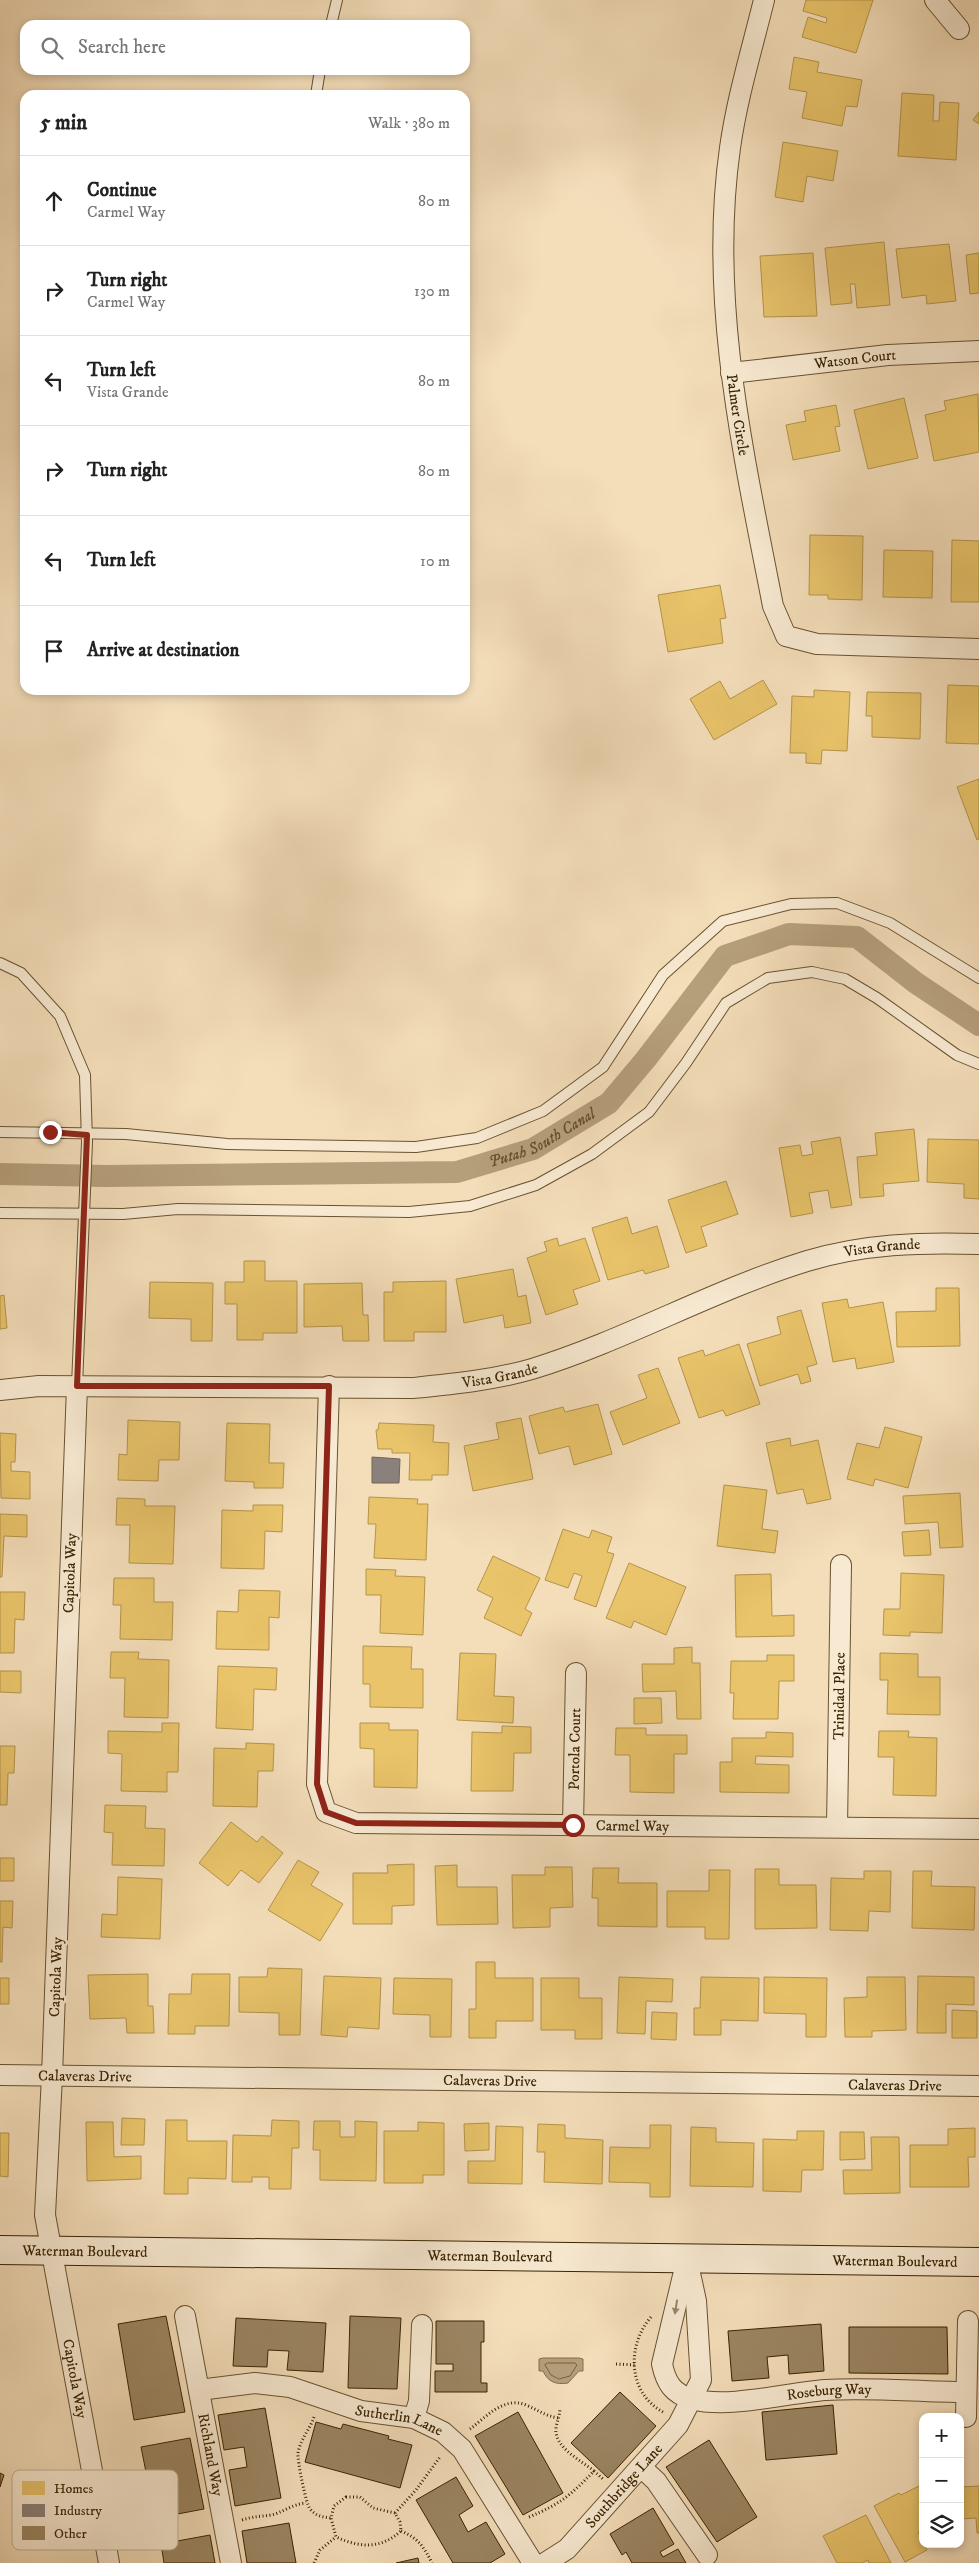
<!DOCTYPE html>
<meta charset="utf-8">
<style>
:root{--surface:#fff;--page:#f6f6f6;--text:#222;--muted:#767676;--line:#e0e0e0}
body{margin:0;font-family:"IM FELL DW Pica",serif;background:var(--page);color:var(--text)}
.controls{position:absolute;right:15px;bottom:15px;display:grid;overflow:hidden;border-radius:10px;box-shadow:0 2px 8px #0003}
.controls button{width:45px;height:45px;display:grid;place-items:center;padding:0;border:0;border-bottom:1px solid var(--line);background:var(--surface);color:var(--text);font:25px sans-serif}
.stop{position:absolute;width:15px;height:15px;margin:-11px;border:4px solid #8f2418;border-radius:50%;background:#fff}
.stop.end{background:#8f2418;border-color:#fff;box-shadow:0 1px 5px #0008}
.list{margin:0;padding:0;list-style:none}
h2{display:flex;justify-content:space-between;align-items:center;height:65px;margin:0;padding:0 20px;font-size:21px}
h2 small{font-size:16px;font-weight:400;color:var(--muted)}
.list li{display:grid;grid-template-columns:32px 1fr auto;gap:15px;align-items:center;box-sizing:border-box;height:90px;padding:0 20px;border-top:1px solid var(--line)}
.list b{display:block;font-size:19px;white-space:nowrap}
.list p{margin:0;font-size:16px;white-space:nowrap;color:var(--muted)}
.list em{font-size:16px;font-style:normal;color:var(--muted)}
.icon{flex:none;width:28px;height:28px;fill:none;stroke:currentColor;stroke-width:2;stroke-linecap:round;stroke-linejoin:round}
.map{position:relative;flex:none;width:979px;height:2563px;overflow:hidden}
.search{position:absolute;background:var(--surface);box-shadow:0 2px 8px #0003;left:20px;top:20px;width:450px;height:55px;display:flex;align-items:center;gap:12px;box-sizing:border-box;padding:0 18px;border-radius:15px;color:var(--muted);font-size:19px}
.panel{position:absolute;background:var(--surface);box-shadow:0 2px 8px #0003;left:20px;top:90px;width:450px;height:605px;border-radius:15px}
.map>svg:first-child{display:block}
.water{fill:#b59f7b;stroke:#846e4b}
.homes{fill:#e9c46a;stroke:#b4944b}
.industry{fill:#8a817c;stroke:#726557}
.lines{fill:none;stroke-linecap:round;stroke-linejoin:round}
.shore{stroke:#78623e;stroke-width:1}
.canal{stroke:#b59f7b;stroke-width:22}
.building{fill:#9b8562;stroke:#3a2402}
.lane-casing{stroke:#685230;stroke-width:12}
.street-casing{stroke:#685230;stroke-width:22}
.secondary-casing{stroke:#3a2402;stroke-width:30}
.path{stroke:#3a2402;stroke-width:3;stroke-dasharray:1 2.5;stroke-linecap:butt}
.lane{stroke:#f8ead2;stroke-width:10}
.street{stroke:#f8ead2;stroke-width:20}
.secondary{stroke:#f8ead2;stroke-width:28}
.oneway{fill:#99876a}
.route{stroke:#8f2418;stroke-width:6}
.labels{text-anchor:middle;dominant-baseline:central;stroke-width:5;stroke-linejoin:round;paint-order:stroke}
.street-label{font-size:15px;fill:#3a2402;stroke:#f8ead2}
.water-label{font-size:16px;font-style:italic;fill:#654f2c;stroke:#f8ead2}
.key{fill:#f8ead2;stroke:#bfaf94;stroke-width:1}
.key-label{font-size:14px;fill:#3a2402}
</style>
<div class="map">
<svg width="979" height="2563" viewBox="0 0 979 2563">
<rect width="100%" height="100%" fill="#f4deba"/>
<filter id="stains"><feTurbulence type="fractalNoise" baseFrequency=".004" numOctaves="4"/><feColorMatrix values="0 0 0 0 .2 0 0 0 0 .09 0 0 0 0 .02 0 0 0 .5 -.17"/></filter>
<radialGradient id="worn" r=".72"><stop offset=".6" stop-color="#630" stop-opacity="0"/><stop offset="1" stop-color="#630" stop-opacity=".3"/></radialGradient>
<path class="water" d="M543,2358H579L583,2359V2371H579L568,2383C556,2385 548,2382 543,2371H539V2359Z"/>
<path class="homes" d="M806,0H873L856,53L802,37L808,17L826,23L827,18L803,11Z
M794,57L819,62L817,72L862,80L857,107L846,106L842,126L802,118L807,92L789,89Z
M902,93L934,95L933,121H939L940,102L959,103L956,160L898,156Z
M979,112V124L973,120Z
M783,142L838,151L833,181L807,176L803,202L775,197Z
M884,242L890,305L857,308L855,284H850L852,303L831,305L825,248Z
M949,244L956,301L927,304L926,295L902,298L896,249Z
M813,253L817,316L764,317L760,256Z
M979,253V293L970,294L966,255Z
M978,394L979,452L934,461L925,415L946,410L944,401Z
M904,398L918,458L868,469L854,410Z
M836,405L840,426L835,427L840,451L793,460L786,425L806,421L804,411Z
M810,535L863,536L862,600L828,599V595H809Z
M952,540L979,541V602H951Z
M884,550L933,551L932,598L883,597Z
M720,585L726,618L720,619L723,643L668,652L658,595Z
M763,680L777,704L714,740L690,699L720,681L730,699Z
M948,685L979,686V744L946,743Z
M814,690L850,692L847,751L822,750L821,764L806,763V753H790L792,696L814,697Z
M867,692L921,693L920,739L872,737V716H866Z
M979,779V839L977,840L957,787Z
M914,1129L919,1181L883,1184L884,1196L860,1198L857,1157L877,1155L875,1133Z
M840,1137L852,1205L831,1208L828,1190L809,1193L813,1213L791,1217L779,1148L800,1145L802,1156L813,1154L811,1142Z
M928,1139L979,1140V1199L964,1198V1184L927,1182Z
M726,1181L738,1214L701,1227L707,1246L686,1253L668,1200Z
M627,1217L632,1234L657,1226L669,1267L645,1274L643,1270L608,1280L592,1228Z
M557,1238L559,1246L585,1238L600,1281L573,1290L578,1304L546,1315L527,1258L547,1251L544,1242Z
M244,1261H265V1281H297V1333H263V1340H237V1304H225V1282H244Z
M513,1269L518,1297L526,1295L531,1323L505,1328L503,1315L464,1323L456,1279Z
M446,1281V1332H414V1341H384V1292H393V1282Z
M150,1282L213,1283L212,1341H191V1319L149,1318Z
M362,1283L363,1315H368L369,1341H343L342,1326L304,1327V1284Z
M936,1288H959L960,1346L897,1347L896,1312L936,1311Z
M4,1295L7,1328L0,1329V1296Z
M847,1299L849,1308L883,1302L894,1362L857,1369L855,1358L833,1362L822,1303Z
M801,1310L817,1364L807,1367L811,1381L801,1384L798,1374L760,1386L747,1344L781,1334L777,1317Z
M739,1344L760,1404L726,1416L723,1410L699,1418L678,1358L703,1350L705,1356Z
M658,1368L680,1423L623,1445L610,1412L647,1398L638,1375Z
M598,1404L612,1454L574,1465L569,1446L539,1454L529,1416L563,1407L565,1412Z
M521,1418L533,1479L473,1491L464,1446L499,1439L496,1423Z
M128,1420L180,1422L179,1460H159L158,1481L118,1480L119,1454L127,1455Z
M227,1423L270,1424L269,1463H284L283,1488H254V1482L225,1481Z
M379,1423L434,1425L433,1442L449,1443L448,1475H432V1480H409L410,1453H392V1449H378L376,1430H378Z
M885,1427L922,1437L908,1488L875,1479L873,1486L847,1479L857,1443L879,1448Z
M0,1433L16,1434L15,1462H11V1471L30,1472V1499L1,1498Z
M790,1438L791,1446L818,1440L831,1499L807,1504L803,1489L777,1494L766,1443Z
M724,1485L767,1490L762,1529L778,1531L775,1553L717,1546Z
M960,1493L963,1547L940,1548L938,1522L905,1524L903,1496Z
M369,1497L418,1499L417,1504H428L426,1560L374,1558L376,1524H368Z
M117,1498L145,1499V1506H175L173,1564L129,1563L130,1525H116Z
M253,1505H283L282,1532L265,1531L264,1569L221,1568L222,1510L253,1511Z
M0,1514L27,1515V1537L4,1536L2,1577H0Z
M563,1529L589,1538L592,1530L612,1537L607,1552L614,1554L596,1607L574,1599L582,1576L574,1573L568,1588L545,1580Z
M929,1530L931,1555L904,1556L902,1532Z
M493,1556L540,1578L525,1609L532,1613L521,1636L484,1618L493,1598L477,1590Z
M629,1563L686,1587L666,1635L634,1621L631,1628L606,1618Z
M366,1569L396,1570L395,1576L425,1577L423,1635L380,1633L381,1595H366Z
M901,1573L944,1575L942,1633L910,1632V1636L883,1635L884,1609H900Z
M771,1574L772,1616L794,1615V1636L736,1637L735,1575Z
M114,1578H154V1602H173L172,1640L120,1639L121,1605H113Z
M239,1590L280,1591L279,1618L269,1617V1650L216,1649L217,1611L238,1612Z
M0,1592H25L24,1620L15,1619L14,1653H0Z
M363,1646L412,1647L411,1669H423V1708L370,1707V1684H363Z
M692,1647V1663H700L701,1719H677L676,1691L643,1692L642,1664H674V1648Z
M111,1652H139L138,1659L169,1660L168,1718L124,1717L125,1678H110Z
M460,1653L496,1654L494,1696L514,1697L513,1723L457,1720Z
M880,1653L918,1654V1677H940V1715L887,1714L888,1680H880Z
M767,1655H794V1681H779L778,1719H733L734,1693H730L731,1661H767Z
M218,1666L277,1668L276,1690L254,1689L253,1730L216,1728Z
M0,1671H21V1693L0,1692Z
M634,1698H661L662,1723L634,1724Z
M162,1723H179L178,1772H167V1792L121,1791L122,1754L108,1753V1731L162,1732Z
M360,1723H389V1730H418L417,1788L374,1787V1749L360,1748Z
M502,1726L531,1727V1753H514L513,1791H471L472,1732L502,1733Z
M616,1728H646V1735H687V1754H674V1793L630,1792V1755H615Z
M879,1731H909L908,1737L937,1738L936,1796L893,1795L894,1757H878Z
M766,1732L793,1733V1757L756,1756L755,1764L789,1765V1793L720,1792V1762H732V1738H766Z
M246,1743L274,1744L273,1771H258L257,1807L213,1806L214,1748L246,1749Z
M0,1746H15L14,1773H8L7,1805H0Z
M105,1805L146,1806L145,1828L165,1829L164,1866L112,1865L113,1833L104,1832Z
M231,1822L257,1842L262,1836L283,1853L259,1883L241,1870L228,1886L199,1863Z
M0,1858H14V1881H0Z
M298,1860L319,1872L311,1885L343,1904L320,1941L268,1910Z
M414,1864V1905L392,1906V1924H353V1873H388L387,1865Z
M457,1865V1887H497L498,1924L437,1925L435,1866Z
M545,1867H572L573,1907L550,1908V1927L513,1928L512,1875H545Z
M593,1868H619L618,1883H657V1927L598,1926V1898H592Z
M755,1869H779V1885H816L817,1928L755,1929Z
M709,1870H730L729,1939H705V1927H667V1891H709Z
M864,1871H891L890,1912L869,1911L868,1931L830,1930L831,1878L864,1879Z
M913,1871H932L931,1886L975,1887L974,1930L912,1928Z
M118,1877L162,1879L160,1939L101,1937L102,1914L117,1915Z
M0,1901H13L12,1928L3,1927L2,1962H0Z
M476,1962H495V1978H533V2021H496V2038H469V2009H476Z
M268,1968L302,1969L300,2035H279V2013L239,2012V1977H267Z
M148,1974V2006H153L154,2033H127L126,2018L90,2019L88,1975Z
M192,1974H230L229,2026H195V2034H168L169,1994H191Z
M324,1976L381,1978L379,2029L348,2027L347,2037L321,2035Z
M918,1976L974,1977V2005L946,2004V2033H917Z
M619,1977L673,1979L672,2002L646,2001L645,2034L617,2033Z
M701,1977L759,1978L758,2021L721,2020V2035H694V2008H700Z
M764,1977L827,1978L826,2037H806V2014L764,2013Z
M867,1977H905L906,2030L872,2031V2037H845L844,1998L867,1997Z
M0,1978H9V2004H0Z
M394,1978L452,1979L451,2037H430V2015L393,2014Z
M541,1978H579V1998H602V2039H575V2030H541Z
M952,2010L977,2011V2038H952Z
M652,2012L677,2013L676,2040L651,2039Z
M122,2118L145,2119L144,2145H121Z
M166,2120H187V2141H227L226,2179L188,2178V2194H164Z
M272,2120L299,2121V2148H292L291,2189H269V2177H252V2182H232L233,2135L271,2136Z
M314,2121H340V2137H355V2121L377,2122L376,2181L320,2180V2150H313Z
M86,2122H113L114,2157L141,2156V2179L87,2181Z
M418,2122L444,2123V2175H423V2183H384V2131H418Z
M489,2123V2150L465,2151L464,2124Z
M538,2124L565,2125V2138L603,2140L602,2184L544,2182L545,2152H537Z
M650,2125H671L670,2197H650V2183L609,2182L610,2147L650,2148Z
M496,2126L523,2127L522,2184L468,2183V2161H495Z
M691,2127L716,2128V2142L754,2143L753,2187L690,2186Z
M975,2128V2157H968L969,2187H910V2145H948V2129Z
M797,2131H824L823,2170H802L801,2192L763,2191V2139L797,2140Z
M840,2132H864L865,2159L840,2160Z
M0,2133H9L8,2177L0,2176Z
M871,2137H899L900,2193L844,2194L843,2170H872Z
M919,2486L923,2493V2529L918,2532L927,2550L905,2562L874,2506L899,2493L901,2495Z
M979,2486V2533H977L976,2518L960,2519V2487Z
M866,2515L891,2563H869L868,2560L862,2563H837L823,2536Z"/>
<path class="industry" d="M372,1457L400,1459L399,1483H372Z"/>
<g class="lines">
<path class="shore" d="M548,2363H575L577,2365L570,2376L559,2379L551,2375L545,2365Z"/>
<path class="canal" id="s1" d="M0,1174L106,1176L457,1172L533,1149L609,1103L646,1059L725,956L789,934L857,937L916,983L979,1025"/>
</g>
<path class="building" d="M166,2316L185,2412L134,2420L118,2324Z
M350,2316L401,2318L397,2389L348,2388Z
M236,2318L326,2323L323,2372L287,2370L289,2351L268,2350L267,2367L233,2366Z
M436,2321H484V2342H481V2383H487V2392H435V2371H453V2364H436Z
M821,2324L824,2371L789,2374L788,2355L767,2357L769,2378L732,2381L728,2331Z
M849,2327H947L948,2374L849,2373Z
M620,2392L656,2426L608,2478L571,2443Z
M833,2405L837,2454L766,2460L762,2412Z
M265,2408L281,2498L235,2506L229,2470L247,2467L244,2447L224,2450L218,2415Z
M518,2412L563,2493L523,2515L475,2436Z
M316,2422L341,2429L343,2424L389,2436L388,2439L412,2445L400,2488L305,2462Z
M190,2438L204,2509L151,2519L146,2492H150L141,2447Z
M709,2440L757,2517L717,2542L666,2467Z
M0,2473L4,2475L0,2487Z
M456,2477L473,2506L459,2515L468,2532L486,2522L505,2554L490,2563H453L416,2500Z
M653,2508L674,2544L660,2552L663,2557L678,2549L686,2563H632L626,2552L622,2555L610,2534Z
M289,2523L296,2563H247L242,2531Z
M210,2535L215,2563H164L161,2544Z
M418,2558L419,2563H396Z"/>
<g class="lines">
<defs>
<path id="lane" d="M331,25L337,0
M316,95L320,70
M0,963L21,973L60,1016L85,1075L87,1142L77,1386
M0,1132L126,1134L227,1144L416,1147L477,1138L543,1111L603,1067L663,975L723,921L791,904L837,903L890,923L979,978
M0,1213L123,1214L178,1209L409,1212L470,1206L536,1185L592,1154L649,1112L686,1063L726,1003L768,978L812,972L845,979L877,998L957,1055L979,1064"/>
<g id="street">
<path id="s2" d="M764,0C752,49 737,98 730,148C708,302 744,456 773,606L786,636L817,644L979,649"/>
<path d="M935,0L959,29"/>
<path id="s3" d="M731,373L888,355L979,351"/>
<path id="s4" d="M77,1386L52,2076L45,2215L109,2563"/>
<path id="s5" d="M329,1386L317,1784L326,1812L356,1823L979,1829"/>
<path id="s6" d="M0,1390L39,1386L413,1388C453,1384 494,1380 532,1369C626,1340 713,1290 807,1261C863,1244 921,1242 979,1244"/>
<path id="s7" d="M573,1825L576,1673"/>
<path id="s8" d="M837,1827L841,1565"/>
<path id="s9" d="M0,2075L979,2086"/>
<path id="s10" d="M687,2259L662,2364C666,2383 673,2394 692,2399C728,2409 787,2393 825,2390C871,2387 919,2392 966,2392"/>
<path id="s11" d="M185,2316L231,2563"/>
<path id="s12" d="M199,2390L255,2383L290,2387L361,2411L414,2418L443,2432L462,2449L533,2563"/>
<path d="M966,2417L968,2321"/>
<path d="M414,2418L419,2401L422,2325"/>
<path d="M641,2467L656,2481L707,2555"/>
<path id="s13" d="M545,2563L567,2549L678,2425L701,2380L696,2301L688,2264"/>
</g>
<g id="secondary">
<path id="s14" d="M0,2250L979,2262"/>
</g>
</defs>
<use href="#lane" class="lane-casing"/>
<use href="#street" class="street-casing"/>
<use href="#secondary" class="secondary-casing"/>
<path class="path" d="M651,2317C626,2346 628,2393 663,2412
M616,2364L637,2365
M314,2417C310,2429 300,2440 298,2453C297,2460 306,2504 310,2509C316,2516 322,2517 331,2518
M470,2429C486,2417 504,2396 526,2405C538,2410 545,2416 559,2418
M594,2471L603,2479
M346,2497H360L373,2508L395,2513L400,2522L401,2531C381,2549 360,2548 336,2537L331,2518L334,2506Z
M395,2513L416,2490L440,2457
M529,2517C560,2504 570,2496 594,2471C581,2460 554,2448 556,2428C557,2421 560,2415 560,2408
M242,2520C255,2516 258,2517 271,2515C282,2513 292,2504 306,2503
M401,2531C418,2538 424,2547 432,2563
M314,2563L320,2550L336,2537"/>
<use href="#lane" class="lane"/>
<use href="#street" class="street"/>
<use href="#secondary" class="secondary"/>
</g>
<defs><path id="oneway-solid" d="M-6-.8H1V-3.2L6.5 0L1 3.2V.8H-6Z" transform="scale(1.25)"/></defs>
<use class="oneway" href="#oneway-solid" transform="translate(676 2307) rotate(99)"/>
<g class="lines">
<path class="route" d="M50,1132L87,1135L77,1386H329L317,1784L326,1812L356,1823L573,1825"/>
</g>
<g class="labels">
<g class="street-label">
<text stroke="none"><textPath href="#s3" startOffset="125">Watson Court</textPath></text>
<text stroke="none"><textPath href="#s2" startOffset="420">Palmer Circle</textPath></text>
<text stroke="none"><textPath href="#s6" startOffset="906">Vista Grande</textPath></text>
<text stroke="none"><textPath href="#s6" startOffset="501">Vista Grande</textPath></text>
<text transform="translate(70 1573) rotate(-88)">Capitola Way</text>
<text stroke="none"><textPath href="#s8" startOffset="131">Trinidad Place</textPath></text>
<text stroke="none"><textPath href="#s7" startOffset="76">Portola Court</textPath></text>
<text stroke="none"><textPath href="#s5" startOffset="736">Carmel Way</textPath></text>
<text transform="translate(56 1977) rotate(-88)">Capitola Way</text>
<text stroke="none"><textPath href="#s9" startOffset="85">Calaveras Drive</textPath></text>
<text stroke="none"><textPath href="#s9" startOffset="490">Calaveras Drive</textPath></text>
<text stroke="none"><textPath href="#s9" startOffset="895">Calaveras Drive</textPath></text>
<text stroke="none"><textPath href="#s14" startOffset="85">Waterman Boulevard</textPath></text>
<text stroke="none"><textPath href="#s14" startOffset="490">Waterman Boulevard</textPath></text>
<text stroke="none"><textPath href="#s14" startOffset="895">Waterman Boulevard</textPath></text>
<text stroke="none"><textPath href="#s4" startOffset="996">Capitola Way</textPath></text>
<text stroke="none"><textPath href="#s10" startOffset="295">Roseburg Way</textPath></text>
<text stroke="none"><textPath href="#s12" startOffset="206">Sutherlin Lane</textPath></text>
<text stroke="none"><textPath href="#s11" startOffset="141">Richland Way</textPath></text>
<text stroke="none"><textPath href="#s13" startOffset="111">Southbridge Lane</textPath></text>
</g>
<g class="water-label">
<text stroke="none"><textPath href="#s1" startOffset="549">Putah South Canal</textPath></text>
</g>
</g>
<rect x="12" y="2470" width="166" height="80" rx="8" class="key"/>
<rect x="22" y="2481" width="23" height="14" fill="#e9c46a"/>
<rect x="22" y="2504" width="23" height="13" fill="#8a817c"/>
<rect x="22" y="2526" width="23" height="14" fill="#9b8562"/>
<g class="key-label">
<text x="54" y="2493">Homes</text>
<text x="54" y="2515">Industry</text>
<text x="54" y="2538">Other</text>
</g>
<rect width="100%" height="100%" filter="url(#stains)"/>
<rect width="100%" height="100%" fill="url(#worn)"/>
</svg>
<div class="controls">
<button>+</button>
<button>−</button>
<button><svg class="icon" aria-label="layers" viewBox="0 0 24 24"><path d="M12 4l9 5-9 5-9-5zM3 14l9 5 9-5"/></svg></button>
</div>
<div class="stop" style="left:573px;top:1825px"></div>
<div class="stop end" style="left:50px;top:1132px"></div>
<div class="search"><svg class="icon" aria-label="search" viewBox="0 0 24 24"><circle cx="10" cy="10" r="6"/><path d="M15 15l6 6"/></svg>Search here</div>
<section class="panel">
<h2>5 min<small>Walk · 380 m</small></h2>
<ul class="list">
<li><svg class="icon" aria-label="ahead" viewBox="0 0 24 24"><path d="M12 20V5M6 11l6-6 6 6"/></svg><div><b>Continue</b><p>Carmel Way</p></div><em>80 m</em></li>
<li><svg class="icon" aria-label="right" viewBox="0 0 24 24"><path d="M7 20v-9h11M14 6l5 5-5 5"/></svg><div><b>Turn right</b><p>Carmel Way</p></div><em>130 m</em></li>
<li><svg class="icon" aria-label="left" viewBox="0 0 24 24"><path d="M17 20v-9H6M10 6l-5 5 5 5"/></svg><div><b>Turn left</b><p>Vista Grande</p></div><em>80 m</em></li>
<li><svg class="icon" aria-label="right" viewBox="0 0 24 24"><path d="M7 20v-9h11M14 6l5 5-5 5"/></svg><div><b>Turn right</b></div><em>80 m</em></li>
<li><svg class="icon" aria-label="left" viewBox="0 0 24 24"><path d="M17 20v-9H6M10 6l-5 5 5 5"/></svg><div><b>Turn left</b></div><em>10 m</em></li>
<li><svg class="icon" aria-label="arrive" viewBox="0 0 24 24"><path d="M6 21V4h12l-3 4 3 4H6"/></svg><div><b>Arrive at destination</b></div></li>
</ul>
</section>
</div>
